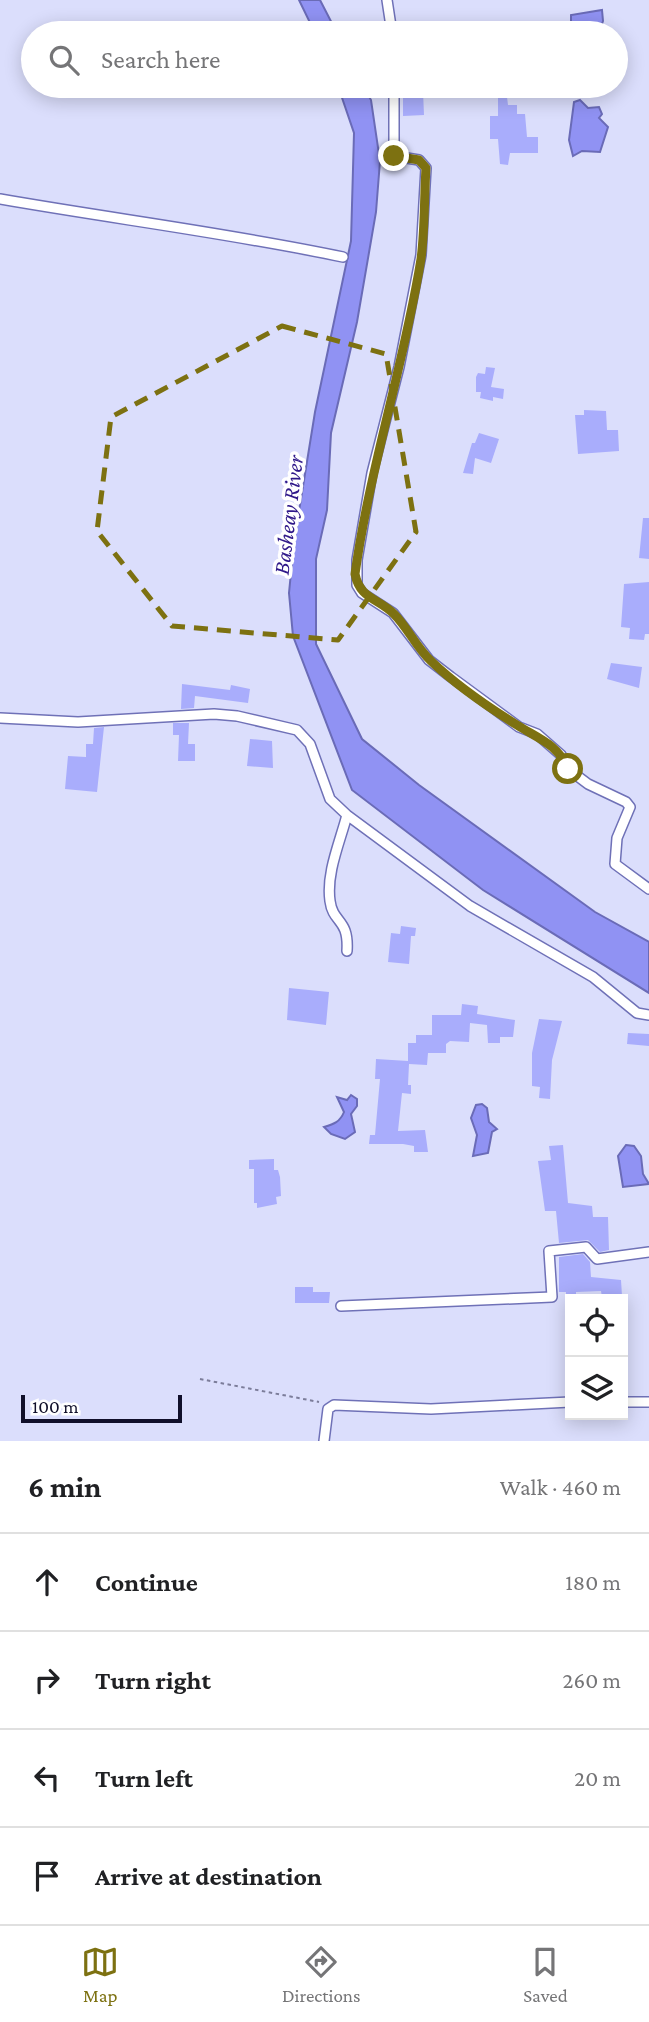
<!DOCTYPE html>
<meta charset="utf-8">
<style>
:root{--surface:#fff;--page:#f2f2f2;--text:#202124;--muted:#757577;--line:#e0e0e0;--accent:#7d7111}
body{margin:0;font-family:"Crimson Pro",serif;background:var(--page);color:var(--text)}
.controls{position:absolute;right:21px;bottom:21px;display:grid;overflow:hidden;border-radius:0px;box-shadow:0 4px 18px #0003}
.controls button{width:63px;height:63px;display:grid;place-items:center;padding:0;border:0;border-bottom:2px solid var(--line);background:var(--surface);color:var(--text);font:35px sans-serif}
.scale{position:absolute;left:21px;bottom:18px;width:161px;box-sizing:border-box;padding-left:7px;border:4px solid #100f2a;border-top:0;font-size:19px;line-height:24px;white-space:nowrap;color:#100f2a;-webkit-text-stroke:5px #fff;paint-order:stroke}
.stop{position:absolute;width:21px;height:21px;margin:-16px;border:5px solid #7d7111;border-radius:50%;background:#fff}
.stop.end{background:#7d7111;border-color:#fff;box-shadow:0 2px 7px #0008}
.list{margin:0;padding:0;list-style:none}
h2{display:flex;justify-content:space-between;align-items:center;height:91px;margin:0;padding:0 28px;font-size:30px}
h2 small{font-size:23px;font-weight:400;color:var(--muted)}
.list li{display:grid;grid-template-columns:46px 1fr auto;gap:21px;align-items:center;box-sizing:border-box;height:98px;padding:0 28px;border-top:2px solid var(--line)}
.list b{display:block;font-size:26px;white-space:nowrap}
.list em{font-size:23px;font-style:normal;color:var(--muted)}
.icon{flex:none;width:38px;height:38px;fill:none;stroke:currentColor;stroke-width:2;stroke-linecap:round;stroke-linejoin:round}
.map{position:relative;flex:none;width:649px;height:1441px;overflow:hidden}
.search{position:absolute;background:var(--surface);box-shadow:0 4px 18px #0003;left:21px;right:21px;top:21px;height:77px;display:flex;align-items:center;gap:18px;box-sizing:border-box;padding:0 24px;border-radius:38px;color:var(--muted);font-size:26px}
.sheet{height:483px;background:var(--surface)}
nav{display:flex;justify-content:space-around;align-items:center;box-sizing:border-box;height:98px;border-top:2px solid var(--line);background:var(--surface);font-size:19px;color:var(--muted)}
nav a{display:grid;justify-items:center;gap:4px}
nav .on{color:var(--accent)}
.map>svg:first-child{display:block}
.water{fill:#9092f3;stroke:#6a6bb7;stroke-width:2}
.building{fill:#a9adfc}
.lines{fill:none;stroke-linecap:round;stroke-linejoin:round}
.minor-casing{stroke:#6f71b7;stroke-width:12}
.path{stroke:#7c7d9a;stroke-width:2;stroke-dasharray:3.5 3.5;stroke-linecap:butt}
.minor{stroke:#fff;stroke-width:9}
.route{stroke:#7d7111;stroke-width:9}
.marked{fill:none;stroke:#7d7111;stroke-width:5;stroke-dasharray:14 9;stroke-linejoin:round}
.labels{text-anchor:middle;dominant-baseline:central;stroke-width:7;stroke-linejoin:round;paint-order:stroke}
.water-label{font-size:23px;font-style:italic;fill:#2f1889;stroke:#fff}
</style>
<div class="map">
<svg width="649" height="1441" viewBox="0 0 649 1441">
<rect width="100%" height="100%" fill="#dbdefc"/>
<path class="water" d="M299,0H320L337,33H315Z
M602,10L603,21L599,33H571V15Z
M338,86H363L371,100L380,161L376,212L357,322L331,433L327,510L316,559V644L362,739L419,785L595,912L649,942V993L483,890L352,790L293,636L289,593L294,542L315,412L351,241L354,133Z
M580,100L588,108L599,107L602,114L599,118L608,127L600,152L582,151L573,156L569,140L574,102Z
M351,1095L357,1099V1106L351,1114L355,1132L345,1139L331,1134L324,1127C334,1124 340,1122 344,1112L337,1097L347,1100Z
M482,1104L487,1108L489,1122L497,1129L492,1132L488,1153L473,1156L477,1135L471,1118L476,1105Z
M626,1145L634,1146L641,1156L643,1174L649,1184L623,1187L618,1156Z"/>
<path class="building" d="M498,89H506L508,105H517V114H525L527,137H538V153H510L508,165L500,164L498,139H490V116H498Z
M403,91H423L424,115L403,116Z
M486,367L495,368L491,387L504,389L503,399L493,397V401L480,398L481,392H476V377L478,373L485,374Z
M584,410L606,411L607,430H618L619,451L578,454L575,415H584Z
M479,433L499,439L491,463L475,458L473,474L463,473L472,443H475Z
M643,518H649V559L639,558Z
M649,582V634H645L644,640L629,639L630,628L621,627L624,584Z
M611,663L642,667L639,688L607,679Z
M182,684L230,690L231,685L250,689L248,703L195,696L194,708L181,709Z
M173,723H189L188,744H195V761H178L179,735H173Z
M104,727L97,792L65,789L68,756L86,757V744H93L94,728Z
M250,739L272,741L273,768L247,766Z
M401,926L416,928L415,936H411L409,964L388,962L391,933L400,934Z
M289,988L329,992L326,1025L287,1020Z
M462,1004L478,1006L477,1014L515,1020L513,1037H500V1043H488L487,1025L470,1023L469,1042L450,1041L446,1044V1053H428L427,1065L409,1064L408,1085H411V1094L402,1093L398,1131L425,1130L428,1152H414V1146L403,1144H369L370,1135H375L380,1079H375L376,1059L408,1061V1043H416V1035H432V1015H461Z
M539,1019L562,1021L552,1060L550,1099L539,1098L540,1087L532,1086V1053Z
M628,1033L649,1034V1046L627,1044Z
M563,1145L568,1203L592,1206L593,1217H608L609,1250L600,1252L588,1240L559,1243L556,1211H545L538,1161L551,1160L549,1146Z
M274,1159V1170H278L280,1177L281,1196L276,1197L277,1204L257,1208V1203H254V1169H249V1160Z
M583,1254L590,1262L591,1277L621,1280L622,1296L602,1297L601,1291L576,1292V1299H566V1292H559V1257Z
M295,1287H313V1292H330L329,1303H295Z"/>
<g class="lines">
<defs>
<path id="minor" d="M387,0L392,33
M394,86V156L419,160L426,168L421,255L399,367L372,473L357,560V585L362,593L393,613L429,660L451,677L519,727L537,734L561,755L568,769L588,784L626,802L630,807L617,838L615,864L649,889
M0,199C114,219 229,233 343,257
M0,718L78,722L214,714L237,716L297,730L310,744L330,799L347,815L470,906L593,977L637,1013L649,1015
M347,815C340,842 326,873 330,901C333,924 349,918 347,951
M341,1306L552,1297L549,1251L586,1247L597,1259L649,1252
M623,1402H649
M324,1441L328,1409L334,1405L431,1409L570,1402"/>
</defs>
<use href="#minor" class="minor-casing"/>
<path class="path" d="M200,1379L319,1402"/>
<use href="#minor" class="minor"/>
</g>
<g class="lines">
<path class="route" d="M394,156L419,160L426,168C424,198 425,230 421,259C404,365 370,467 355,574C360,599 378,598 394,614C408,628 416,647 431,661C456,685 488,707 517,725C537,738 558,744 568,769"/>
</g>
<path class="marked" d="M282,326L386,354L416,532L338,640L172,626L97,531L111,417Z"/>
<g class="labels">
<g class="water-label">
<text transform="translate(288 515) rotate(-83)">Basheay River</text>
</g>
</g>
</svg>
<div class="controls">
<button><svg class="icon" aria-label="locate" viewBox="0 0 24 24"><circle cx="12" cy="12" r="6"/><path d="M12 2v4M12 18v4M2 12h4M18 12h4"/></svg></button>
<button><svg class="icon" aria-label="layers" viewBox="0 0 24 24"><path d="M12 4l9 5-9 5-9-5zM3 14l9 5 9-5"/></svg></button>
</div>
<div class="scale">100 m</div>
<div class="stop" style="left:568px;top:769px"></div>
<div class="stop end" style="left:394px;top:156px"></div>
<div class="search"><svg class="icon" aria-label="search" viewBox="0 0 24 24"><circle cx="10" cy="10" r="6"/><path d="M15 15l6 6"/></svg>Search here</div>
</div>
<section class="sheet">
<h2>6 min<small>Walk · 460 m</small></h2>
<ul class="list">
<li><svg class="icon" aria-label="ahead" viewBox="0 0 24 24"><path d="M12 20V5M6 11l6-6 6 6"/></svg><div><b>Continue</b></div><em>180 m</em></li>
<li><svg class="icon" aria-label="right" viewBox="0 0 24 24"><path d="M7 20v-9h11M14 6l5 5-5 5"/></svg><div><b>Turn right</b></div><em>260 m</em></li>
<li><svg class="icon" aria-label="left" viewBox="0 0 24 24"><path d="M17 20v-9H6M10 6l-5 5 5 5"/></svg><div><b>Turn left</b></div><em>20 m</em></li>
<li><svg class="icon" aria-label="arrive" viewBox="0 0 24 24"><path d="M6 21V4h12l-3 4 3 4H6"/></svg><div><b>Arrive at destination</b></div></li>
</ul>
</section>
<nav>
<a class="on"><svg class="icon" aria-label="map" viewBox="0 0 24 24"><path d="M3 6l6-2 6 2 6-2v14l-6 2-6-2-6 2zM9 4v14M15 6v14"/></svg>Map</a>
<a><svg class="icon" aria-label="directions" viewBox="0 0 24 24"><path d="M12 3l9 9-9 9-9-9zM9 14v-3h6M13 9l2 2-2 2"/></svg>Directions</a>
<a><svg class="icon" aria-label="saved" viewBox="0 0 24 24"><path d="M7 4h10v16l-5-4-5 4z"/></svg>Saved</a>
</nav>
